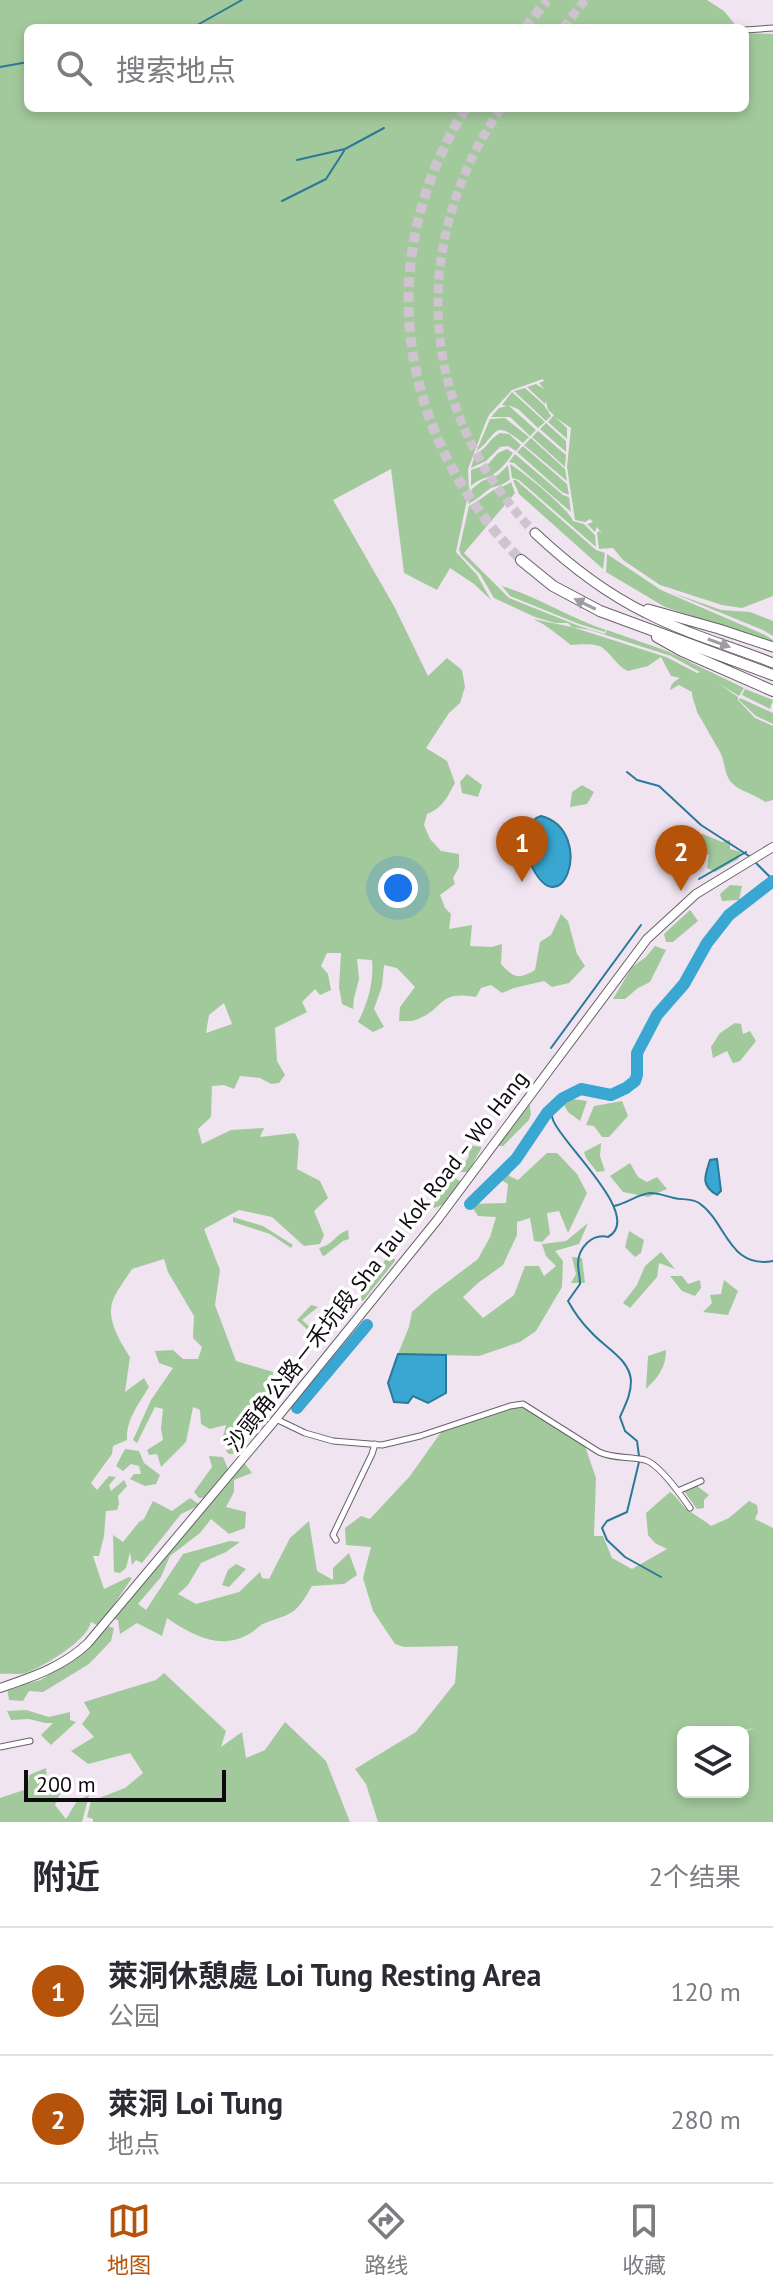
<!DOCTYPE html>
<html lang="zh">
<meta charset="utf-8">
<style>
:root{--surface:#fff;--page:#f7f7f7;--text:#2b2b33;--muted:#7c7c81;--line:#e1e1e2;--accent:#b45309}
body{margin:0;font-family:"PT Sans","Noto Sans SC",sans-serif;background:var(--page);color:var(--text)}
.controls{position:absolute;right:24px;bottom:24px;display:grid;overflow:hidden;border-radius:12px;box-shadow:0 4px 12px #0003}
.controls button{width:72px;height:72px;display:grid;place-items:center;padding:0;border:0;border-bottom:2px solid var(--line);background:var(--surface);color:var(--text);font:40px sans-serif}
.scale{position:absolute;left:24px;bottom:20px;width:202px;box-sizing:border-box;padding-left:8px;border:4px solid #0f0b10;border-top:0;font-size:22px;line-height:28px;white-space:nowrap;color:#0f0b10;-webkit-text-stroke:6px #fff;paint-order:stroke}
.you{position:absolute;left:398px;top:888px;width:28px;height:28px;margin:-20px;border:6px solid #fff;border-radius:50%;background:#1a73e8;box-shadow:0 0 0 12px #1a73e833}
.badge{display:grid;place-items:center;width:52px;height:52px;border-radius:50%;background:var(--accent);color:#fff;font-size:26px;font-weight:700}
.pin{position:absolute;translate:-50% -66px;filter:drop-shadow(0 2px 4px #0008)}
.pin::after{content:'';position:absolute;top:42px;width:28px;height:24px;background:inherit;clip-path:polygon(0 0,100% 0,50% 100%)}
.list{margin:0;padding:0;list-style:none}
h2{display:flex;justify-content:space-between;align-items:center;height:104px;margin:0;padding:0 32px;font-size:34px}
h2 small{font-size:26px;font-weight:400;color:var(--muted)}
.list li{display:grid;grid-template-columns:52px 1fr auto;gap:24px;align-items:center;box-sizing:border-box;height:128px;padding:0 32px;border-top:2px solid var(--line)}
.list b{display:block;font-size:30px;white-space:nowrap}
.list p{margin:0;font-size:26px;white-space:nowrap;color:var(--muted)}
.list em{font-size:26px;font-style:normal;color:var(--muted)}
.icon{flex:none;width:44px;height:44px;fill:none;stroke:currentColor;stroke-width:2;stroke-linecap:round;stroke-linejoin:round}
.map{position:relative;flex:none;width:773px;height:1822px;overflow:hidden}
.search{position:absolute;background:var(--surface);box-shadow:0 4px 12px #0003;left:24px;right:24px;top:24px;height:88px;display:flex;align-items:center;gap:20px;box-sizing:border-box;padding:0 28px;border-radius:12px;color:var(--muted);font-size:30px}
.sheet{height:360px;background:var(--surface)}
nav{display:flex;justify-content:space-around;align-items:center;box-sizing:border-box;height:112px;border-top:2px solid var(--line);background:var(--surface);font-size:22px;color:var(--muted)}
nav a{display:grid;justify-items:center;gap:4px}
nav .on{color:var(--accent)}
.map>svg:first-child{display:block}
.green{fill:#a2c99c;fill-rule:evenodd}
.water{fill:#39a7d2;stroke:#2c7898;stroke-width:2}
.lines{fill:none;stroke-linecap:round;stroke-linejoin:round}
.stream{stroke:#2c7898;stroke-width:2}
.river{stroke:#39a7d2;stroke-width:12}
.trunk-tunnel{stroke:#cec3cf;stroke-width:9;stroke-dasharray:9 4.5;stroke-linecap:butt}
.motorway-tunnel{stroke:#cec3cf;stroke-width:10;stroke-dasharray:10 5;stroke-linecap:butt}
.minor-casing{stroke:#6a606b;stroke-width:7}
.secondary-casing{stroke:#6a606b;stroke-width:10}
.trunk-casing{stroke:#6a606b;stroke-width:11}
.motorway-casing{stroke:#6a606b;stroke-width:12}
.minor{stroke:#fff;stroke-width:5}
.secondary{stroke:#fff;stroke-width:8}
.trunk{stroke:#fff;stroke-width:9}
.motorway{stroke:#fff;stroke-width:10}
.oneway{fill:#9f9d9f}
.labels{text-anchor:middle;dominant-baseline:central;stroke-width:7;stroke-linejoin:round;paint-order:stroke}
.street-label{font-size:22px;fill:#0f0b10;stroke:#fff}
</style>
<div class="map">
<svg width="773" height="1822" viewBox="0 0 773 1822">
<rect width="100%" height="100%" fill="#f0e4f1"/>
<path class="green" d="M0,0H707L724,11L738,28H28V108H448L441,110L445,111L454,108H745V33L773,34V596L742,608L722,605L660,585L623,560L613,548L599,549L597,533L599,531L603,535L597,527L595,532L587,524L593,522L590,519L585,522L575,520L567,467L571,428L555,417L567,428V439L548,422L554,415L548,410L546,401L545,404L527,387L536,384L544,389L539,383L544,381L543,379L512,390L489,415L485,424L468,469L469,490L456,552L477,575L491,600L474,584L450,568L437,590L404,573L391,469L333,500L394,606L428,676L447,658L462,670L465,687L460,703L449,713L426,748L447,761L455,783C447,797 443,808 427,814L424,825L430,839L441,851L459,854V867L453,878L455,884L440,895L445,908L451,914L449,929L472,925L470,946L492,947L502,944L501,964C514,978 518,980 535,970L540,942L551,935L561,914L568,921L577,954L585,966L569,983L552,987L544,981L514,988L502,993L491,985L481,988L476,997C438,990 445,1008 418,1019C412,1022 405,1021 399,1021L400,1007L415,987L397,968L384,965L382,986L374,1009L384,1027L373,1032L358,1022C368,1003 374,981 372,960L357,959L359,979L354,998L353,1009L342,1004L339,987L341,953H327L321,966L328,974L331,990L320,995L315,989L302,1002L307,1012L275,1028L277,1061L285,1075L279,1083L271,1084L260,1078L240,1076L234,1089L224,1085L212,1086L211,1117L198,1129L202,1144L231,1130L264,1128L260,1137L295,1133L299,1142L297,1169L320,1181L328,1198L314,1211L324,1235L320,1244L304,1246L272,1217L239,1210L204,1229L220,1270L215,1305L236,1361L273,1372L272,1393L285,1385L267,1413L233,1454H229L226,1451L229,1443L221,1444L226,1425L210,1429L201,1424L200,1410L193,1407L186,1442L161,1467L157,1454L149,1455L147,1450L163,1440L161,1428L163,1409L155,1407L137,1443L133,1440L151,1400L173,1368L159,1363L155,1351L173,1350L183,1359H198L202,1347L193,1338L194,1316L168,1272L164,1259L132,1269C126,1279 115,1292 112,1303C107,1321 121,1343 130,1357L125,1392L144,1378L149,1387C139,1404 126,1419 127,1440L113,1446L112,1454L91,1483L97,1490L109,1476L116,1477L109,1485L111,1491L124,1480L127,1486L118,1496L119,1504L117,1510L106,1511L104,1536L99,1556H93L104,1589L129,1577L132,1578L99,1626L91,1622C87,1641 44,1666 26,1673C19,1675 8,1673 0,1674ZM224,1003L232,1024L206,1033L209,1015Z
M525,388L544,405L551,416L546,421L514,391Z
M512,392L545,422L538,428L518,409L508,405L536,430L530,436L510,417H491L499,408L507,406L502,405Z
M505,418L529,437L523,443C492,418 499,434 476,452L490,419Z
M546,423L566,441V452L540,429Z
M538,431L566,455L565,467L532,437Z
M500,433L509,434L521,445L516,451L508,446L500,447L486,461L471,468L475,454C486,450 490,438 500,433Z
M531,438L565,469L567,481L524,445Z
M523,446L567,484L569,495L562,492L517,452Z
M507,449L513,453C509,459 502,469 495,473C487,479 479,478 471,486V470L488,464L498,453Z
M515,454L563,495L569,497L571,512L514,463L509,462Z
M510,464C522,471 569,509 573,521L584,524L595,535L596,547L519,480L512,478Z
M508,465L510,479C504,485 499,485 491,488C483,493 477,500 468,504L472,489L482,481L498,475Z
M513,480H516L596,550L605,553L603,569L519,494Z
M511,482L515,493L464,553L509,598L579,626L605,634L607,630L667,651L744,688L739,696L718,683L738,697V700L755,718L773,726V800L765,802C755,794 738,791 731,782C724,774 725,761 720,752C712,739 705,725 697,712C696,705 692,700 692,692L679,685L670,690C671,683 675,681 680,678L671,676L661,657L648,666L628,671C617,666 613,656 604,649C596,642 581,645 571,645C559,636 547,625 533,619L572,627L568,623H555L535,617L494,598L480,574L461,555L459,550L469,506C477,502 484,496 492,491C499,487 504,487 511,482ZM572,627L590,630L671,656L700,672L697,673L666,657Z
M607,554L661,590L765,635L773,640V644L665,607L606,572Z
M502,586C538,597 570,618 606,630L605,632L579,624L510,596Z
M670,592L721,610L750,612L773,621V636L763,630Z
M745,689L773,700L770,709L742,695Z
M740,698L773,713V724L756,716L739,700Z
M467,774L482,785L478,797L462,793L460,782Z
M582,785L594,792L587,804L570,807L572,792Z
M691,834H703L722,842L730,840V849L741,852L738,859L715,872L707,868L709,855L694,853L686,840Z
M730,885L742,886L739,900L722,901L720,894Z
M690,910L698,921L673,942H666L664,934Z
M655,946L666,950L650,982L638,988L625,999H613L632,967L646,957Z
M735,1023L741,1024L743,1034L750,1031L756,1041L740,1061L733,1063L727,1051L713,1058L711,1047L720,1033Z
M573,1099L587,1101L580,1121L568,1112L563,1103Z
M529,1101L531,1114L529,1120L503,1146H495Z
M622,1101L628,1116L609,1137H602L594,1126L586,1125L594,1106Z
M601,1143L600,1156L605,1171L597,1172L586,1158L584,1152Z
M469,1145L482,1147L468,1172H459L469,1156Z
M547,1153H557L577,1174L587,1193L568,1233L559,1211L547,1213L550,1234L542,1242L534,1241L530,1218L517,1222V1235L503,1265L478,1283L463,1297L483,1318L514,1295L525,1266H539L544,1276L556,1266L546,1256L542,1244L566,1241L588,1223L579,1244L555,1251L563,1261L562,1287L536,1331L520,1342L479,1356L398,1354L409,1327L412,1312L433,1293L478,1259L490,1237L496,1217L478,1216L470,1204L506,1203L508,1184L501,1180L502,1174L516,1159L509,1176L518,1180Z
M630,1163L638,1177L647,1182L657,1177L667,1189L648,1197L623,1192L610,1176Z
M454,1177L461,1182L445,1204L434,1208L431,1203L437,1200L445,1182Z
M233,1217L263,1226L293,1245L291,1248L270,1234L233,1222Z
M348,1230L349,1239L343,1241L324,1256L322,1255L319,1248C335,1244 334,1235 348,1230Z
M629,1231L644,1240L641,1253L635,1257L625,1247Z
M661,1252L675,1269L659,1263L657,1277L630,1308L623,1303L637,1285L645,1266Z
M572,1257L582,1258L585,1283H571L576,1274Z
M395,1259V1261L363,1301L359,1300L369,1283L370,1275L380,1270L385,1260Z
M670,1276H682L688,1284L700,1280L701,1288L695,1296L682,1291Z
M724,1280L738,1291L728,1315L703,1312L712,1303L710,1295L721,1294Z
M311,1305L318,1307L302,1320L319,1335L320,1342L309,1343L311,1333L297,1320Z
M666,1350C666,1368 658,1377 646,1389L648,1356Z
M342,1353L345,1357C322,1366 311,1393 297,1411L292,1409C298,1389 324,1363 342,1353Z
M523,1404L584,1443L596,1478L594,1536H603L612,1558L632,1569L667,1549L655,1543L648,1535L646,1513L670,1492C678,1497 681,1506 689,1511C696,1516 704,1520 711,1526L729,1518L749,1501L757,1505L758,1512L755,1519L773,1528V1822H378L366,1784L355,1769L416,1732L455,1683L458,1646L404,1647L395,1644L373,1611L363,1578L371,1547L346,1545L345,1528L361,1516L370,1519L410,1476L444,1428ZM754,1728L743,1732V1792H683V1732H733Z
M125,1449L139,1451L144,1463L160,1475L156,1484L145,1486L130,1479L134,1474H141L139,1466L131,1464L123,1471L116,1466Z
M209,1456L223,1457L228,1469L204,1498H199L194,1492L212,1467Z
M243,1461L252,1473L234,1480V1492L226,1507L246,1512L245,1528L229,1534L211,1519L200,1533L170,1556L161,1577L138,1604L146,1610L183,1554L230,1541L240,1542L226,1552L201,1563L188,1585L178,1594L196,1604L239,1592L260,1572L262,1578L269,1579L290,1538L309,1521L317,1571L333,1580V1568L349,1553L357,1575L344,1584L312,1586C295,1615 295,1612 265,1623C259,1625 255,1631 249,1634C220,1651 192,1635 167,1618L162,1636L137,1623L120,1634L118,1620L112,1619Z
M697,1486L709,1495L704,1500V1508L697,1509L684,1491Z
M190,1498L200,1505L181,1514L142,1563L136,1560L132,1565L130,1552L126,1568L120,1573L114,1572L113,1535L123,1542L139,1522L144,1519L153,1501L172,1511Z
M236,1564L246,1569L229,1587L222,1585L228,1570Z
M106,1626L114,1628L111,1641L89,1664L43,1692L29,1691L23,1701L9,1700L7,1688L41,1680L77,1656Z
M164,1673L226,1731L221,1747L242,1732L246,1758L265,1750L285,1722L326,1761L350,1822H93V1819L87,1817L91,1801L125,1788L143,1773L130,1753L88,1764L71,1751L94,1737L82,1724L90,1713L84,1702L156,1680Z
M26,1710L49,1717L70,1712V1720L76,1722L51,1745L41,1735L53,1723H45L29,1719L11,1720L7,1711Z
M46,1768L47,1780L42,1793L60,1783V1794L55,1805L66,1819L77,1801L89,1795L82,1822H0V1798L27,1789L29,1775Z"/>
<path class="water" d="M541,816C599,831 559,940 527,855C531,842 522,822 541,816Z
M717,1159L721,1191L717,1195C700,1185 705,1176 710,1160Z
M398,1354L446,1355V1393L428,1403L413,1396L408,1403L394,1402L388,1383Z"/>
<g class="lines">
<path class="stream" d="M192,28L242,0
M0,67L28,62
M297,160L345,149L384,128
M282,201L326,179L344,151
M627,772L637,780L659,786L701,825L749,856
M756,863L773,880
M699,879L746,852
M551,1048L641,925
M552,1108C552,1112 551,1116 553,1120C561,1143 645,1217 608,1237C592,1233 578,1248 578,1264C578,1270 580,1277 580,1284L568,1301C574,1312 582,1323 591,1332C604,1347 630,1359 631,1381C631,1395 625,1405 620,1417L625,1431L637,1441L639,1456
M614,1206C626,1204 638,1194 650,1193C659,1193 665,1196 674,1198C682,1200 691,1198 699,1203C727,1222 728,1269 773,1261
M639,1462L627,1512L607,1521L602,1528L607,1540L625,1557L661,1577"/>
<path class="river" d="M470,1204L516,1159L547,1113L563,1098L581,1089L611,1095L626,1088L635,1081L637,1075V1053L657,1015L684,984L707,943L729,915L773,881
M297,1408L367,1325"/>
<path class="trunk-tunnel" d="M563,28L585,0
M501,108C407,246 418,412 535,533"/>
<path class="motorway-tunnel" d="M525,28L547,0
M466,108C371,259 397,435 521,560"/>
<defs>
<path id="minor" d="M745,30L773,28
M276,1419L305,1433L333,1441L382,1445L420,1436L510,1406L523,1404L599,1452C614,1459 629,1456 645,1460C659,1464 681,1495 690,1508
M678,1491L701,1481
M336,1540L333,1535L372,1454L375,1444
M0,1747L30,1741"/>
<path id="secondary" d="M0,1688C32,1677 63,1667 88,1643L276,1419L438,1219L647,939L696,894L773,847"/>
<path id="trunk" d="M535,533C568,564 605,593 646,613C686,634 731,646 773,663
M648,609L719,629L773,647"/>
<path id="motorway" d="M521,560L553,586L600,611L773,675
M657,637L682,651L773,691"/>
</defs>
<use href="#minor" class="minor-casing"/>
<use href="#secondary" class="secondary-casing"/>
<use href="#trunk" class="trunk-casing"/>
<use href="#motorway" class="motorway-casing"/>
<use href="#minor" class="minor"/>
<use href="#secondary" class="secondary"/>
<use href="#trunk" class="trunk"/>
<use href="#motorway" class="motorway"/>
</g>
<defs><path id="oneway-solid" d="M-6-.8H1V-3.2L6.5 0L1 3.2V.8H-6Z" transform="scale(2)"/></defs>
<g class="oneway">
<use href="#oneway-solid" transform="translate(585 604) rotate(-154)"/>
<use href="#oneway-solid" transform="translate(719 643) rotate(20)"/>
</g>
<g class="labels">
<g class="street-label">
<text transform="translate(376 1261) rotate(-52)">沙頭角公路－禾坑段 Sha Tau Kok Road – Wo Hang</text>
</g>
</g>
</svg>
<div class="controls">
<button><svg class="icon" aria-label="layers" viewBox="0 0 24 24"><path d="M12 4l9 5-9 5-9-5zM3 14l9 5 9-5"/></svg></button>
</div>
<div class="scale">200 m</div>
<div class="you"></div>
<div class="pin badge" style="left:522px;top:882px">1</div>
<div class="pin badge" style="left:681px;top:891px">2</div>
<div class="search"><svg class="icon" aria-label="search" viewBox="0 0 24 24"><circle cx="10" cy="10" r="6"/><path d="M15 15l6 6"/></svg>搜索地点</div>
</div>
<section class="sheet">
<h2>附近<small>2个结果</small></h2>
<ul class="list">
<li><span class="badge">1</span><div><b>萊洞休憩處 Loi Tung Resting Area</b><p>公园</p></div><em>120 m</em></li>
<li><span class="badge">2</span><div><b>萊洞 Loi Tung</b><p>地点</p></div><em>280 m</em></li>
</ul>
</section>
<nav>
<a class="on"><svg class="icon" aria-label="map" viewBox="0 0 24 24"><path d="M3 6l6-2 6 2 6-2v14l-6 2-6-2-6 2zM9 4v14M15 6v14"/></svg>地图</a>
<a><svg class="icon" aria-label="directions" viewBox="0 0 24 24"><path d="M12 3l9 9-9 9-9-9zM9 14v-3h6M13 9l2 2-2 2"/></svg>路线</a>
<a><svg class="icon" aria-label="saved" viewBox="0 0 24 24"><path d="M7 4h10v16l-5-4-5 4z"/></svg>收藏</a>
</nav>
